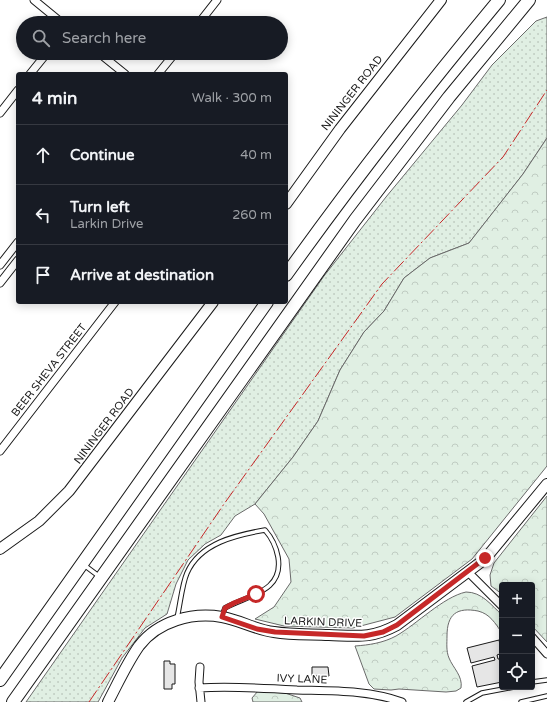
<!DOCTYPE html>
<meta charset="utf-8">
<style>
:root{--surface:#171b24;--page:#242831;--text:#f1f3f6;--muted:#9ea1a6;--line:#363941}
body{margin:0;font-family:"Varela Round",sans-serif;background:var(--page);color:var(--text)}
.controls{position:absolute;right:12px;bottom:12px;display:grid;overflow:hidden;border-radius:4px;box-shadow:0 2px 10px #0003}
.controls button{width:36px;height:36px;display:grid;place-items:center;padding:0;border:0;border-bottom:1px solid var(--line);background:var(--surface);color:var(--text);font:20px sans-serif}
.stop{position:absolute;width:12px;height:12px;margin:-9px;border:3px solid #c62828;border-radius:50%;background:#fff}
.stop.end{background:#c62828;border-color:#fff;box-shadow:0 1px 4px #0008}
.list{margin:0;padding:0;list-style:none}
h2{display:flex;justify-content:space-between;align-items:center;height:52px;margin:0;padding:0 16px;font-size:17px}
h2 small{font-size:13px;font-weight:400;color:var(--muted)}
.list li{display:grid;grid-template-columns:26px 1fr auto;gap:12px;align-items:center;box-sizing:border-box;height:60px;padding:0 16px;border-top:1px solid var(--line)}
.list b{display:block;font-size:15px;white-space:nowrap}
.list p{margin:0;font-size:13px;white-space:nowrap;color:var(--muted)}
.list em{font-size:13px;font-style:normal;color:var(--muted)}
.icon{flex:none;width:22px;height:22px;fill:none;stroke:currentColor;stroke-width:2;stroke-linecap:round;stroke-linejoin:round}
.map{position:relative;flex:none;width:547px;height:702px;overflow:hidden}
.search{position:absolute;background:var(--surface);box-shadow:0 2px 10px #0003;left:16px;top:16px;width:272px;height:44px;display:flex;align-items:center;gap:10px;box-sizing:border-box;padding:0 14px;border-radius:22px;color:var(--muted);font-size:15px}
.panel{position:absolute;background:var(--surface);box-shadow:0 2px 10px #0003;left:16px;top:72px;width:272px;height:232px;border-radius:4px}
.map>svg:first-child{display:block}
.grass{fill:url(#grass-dots);stroke:#6a6a6a}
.forest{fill:url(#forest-crowns);stroke:#6a6a6a}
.building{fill:#e6e6e6;stroke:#1a1a1a}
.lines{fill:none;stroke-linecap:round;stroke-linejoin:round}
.lane-casing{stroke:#1a1a1a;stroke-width:5.5}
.street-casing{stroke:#1a1a1a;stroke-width:9}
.secondary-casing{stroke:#1a1a1a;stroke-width:12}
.highway-casing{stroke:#1a1a1a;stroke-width:14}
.lane{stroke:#fff;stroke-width:3.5}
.street{stroke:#fff;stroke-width:7}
.secondary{stroke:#fff;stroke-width:10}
.highway{stroke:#fff;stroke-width:12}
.power{stroke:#c62828;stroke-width:1;stroke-dasharray:14 3 2 3;stroke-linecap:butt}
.route{stroke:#c62828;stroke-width:5}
.labels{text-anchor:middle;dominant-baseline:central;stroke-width:3;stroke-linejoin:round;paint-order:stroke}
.street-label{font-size:11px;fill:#1a1a1a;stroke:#fff}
</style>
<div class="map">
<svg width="547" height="702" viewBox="0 0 547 702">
<defs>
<pattern id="grass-dots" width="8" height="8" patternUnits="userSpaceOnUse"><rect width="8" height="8" fill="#e0efe3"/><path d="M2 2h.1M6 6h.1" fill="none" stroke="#c0ccc2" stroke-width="1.8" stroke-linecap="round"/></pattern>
<pattern id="forest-crowns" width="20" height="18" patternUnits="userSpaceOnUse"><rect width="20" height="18" fill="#e0efe3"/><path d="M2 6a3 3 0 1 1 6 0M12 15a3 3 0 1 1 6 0" fill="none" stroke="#c0ccc2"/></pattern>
</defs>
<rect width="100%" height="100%" fill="#fff"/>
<path class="grass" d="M547,17V138L523,174L469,243L430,258L404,278L384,311L364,332L340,370L318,421L293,457L255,504L235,516L221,535L205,544L188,560L176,584L167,614L145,628L122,658L98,702H26L324,276L386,197L462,105L492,65L536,21Z"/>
<path class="forest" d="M547,138V466L472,559L395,617L353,628L284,626L255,619L274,607L291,582L289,559L264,514L255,504L293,457L318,421L340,370L364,332L384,311L404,278L430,258L469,243L523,174Z
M547,496V642L532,626V585H502V594L491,586L490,575L494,563Z
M466,592C482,592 491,605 502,615V633C495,623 490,614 478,611C457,607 447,614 447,636C447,643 446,651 449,658C453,668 463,676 461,688L456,691L446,692L399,689L391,690L374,689L369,684L355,646C369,645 383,643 396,636C417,624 443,597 466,592Z
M258,691L285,693L300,698L302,702H253L252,698Z"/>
<path class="building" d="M499,640L502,653L497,655L498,659H502V682L477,687L472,666L495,660L494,657L471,663L467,648Z
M164,661H170V664H175V684H172V689H164Z
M312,667H328L329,676H312Z"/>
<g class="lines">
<defs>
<path id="lane" d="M84,565L100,577
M177,618C180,606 182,584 187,573C200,543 236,535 265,530C272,538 276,546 278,557C284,592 248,595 225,608L222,616
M532,682L547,680
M466,702L482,693L514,687
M521,702L547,696"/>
<path id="street" d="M34,0L62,23
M199,23L217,0
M99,53L125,74
M30,74L47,53
M158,74L175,53
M0,113L18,90
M0,265L18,242
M0,283L18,260
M0,451L115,302
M468,572L502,606
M532,637L547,654
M200,667L199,682L201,702
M199,688C231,686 264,688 297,690C332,691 369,690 402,702"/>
<path id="secondary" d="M286,204L340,129L441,0
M0,549L39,521L69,491L213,302
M108,702C118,683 127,663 139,646C158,621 192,612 222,617C240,620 256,630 274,632C292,635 311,634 329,635C357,636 371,639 397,625L485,559L547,484"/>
<path id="highway" d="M286,275C354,180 425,89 499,0
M0,680L267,302
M13,702L355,220L449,97L529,0"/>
</defs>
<use href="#lane" class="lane-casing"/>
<use href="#street" class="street-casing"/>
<use href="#secondary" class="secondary-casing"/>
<use href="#highway" class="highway-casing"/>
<use href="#lane" class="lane"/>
<use href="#street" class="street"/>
<use href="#secondary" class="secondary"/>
<use href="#highway" class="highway"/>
<path class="power" d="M89,702L224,504L382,284L503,157L547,90"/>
</g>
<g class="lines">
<path class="route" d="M256,594L234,603L225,608L222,617L257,629L275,632L364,636L383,632L397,625L485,558"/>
</g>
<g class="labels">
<g class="street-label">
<text transform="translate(352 93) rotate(-52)">NININGER ROAD</text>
<text transform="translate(49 370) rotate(-52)">BEER SHEVA STREET</text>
<text transform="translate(104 426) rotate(-53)">NININGER ROAD</text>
<text transform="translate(323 622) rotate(2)">LARKIN DRIVE</text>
<text transform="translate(302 679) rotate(2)">IVY LANE</text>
</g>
</g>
</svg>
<div class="controls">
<button>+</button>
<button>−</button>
<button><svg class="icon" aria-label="locate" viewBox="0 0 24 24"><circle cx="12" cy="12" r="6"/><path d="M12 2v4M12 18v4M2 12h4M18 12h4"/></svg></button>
</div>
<div class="stop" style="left:256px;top:594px"></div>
<div class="stop end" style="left:485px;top:558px"></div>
<div class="search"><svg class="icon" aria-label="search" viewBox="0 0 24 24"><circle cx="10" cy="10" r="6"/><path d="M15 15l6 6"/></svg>Search here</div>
<section class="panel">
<h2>4 min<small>Walk · 300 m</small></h2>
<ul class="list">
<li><svg class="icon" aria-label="ahead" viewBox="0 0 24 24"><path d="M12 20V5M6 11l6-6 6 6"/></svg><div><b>Continue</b></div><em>40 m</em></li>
<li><svg class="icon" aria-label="left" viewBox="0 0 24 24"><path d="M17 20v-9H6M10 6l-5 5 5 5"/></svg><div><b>Turn left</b><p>Larkin Drive</p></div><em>260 m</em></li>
<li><svg class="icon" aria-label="arrive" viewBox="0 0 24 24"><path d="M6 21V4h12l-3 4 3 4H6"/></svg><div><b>Arrive at destination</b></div></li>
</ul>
</section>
</div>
